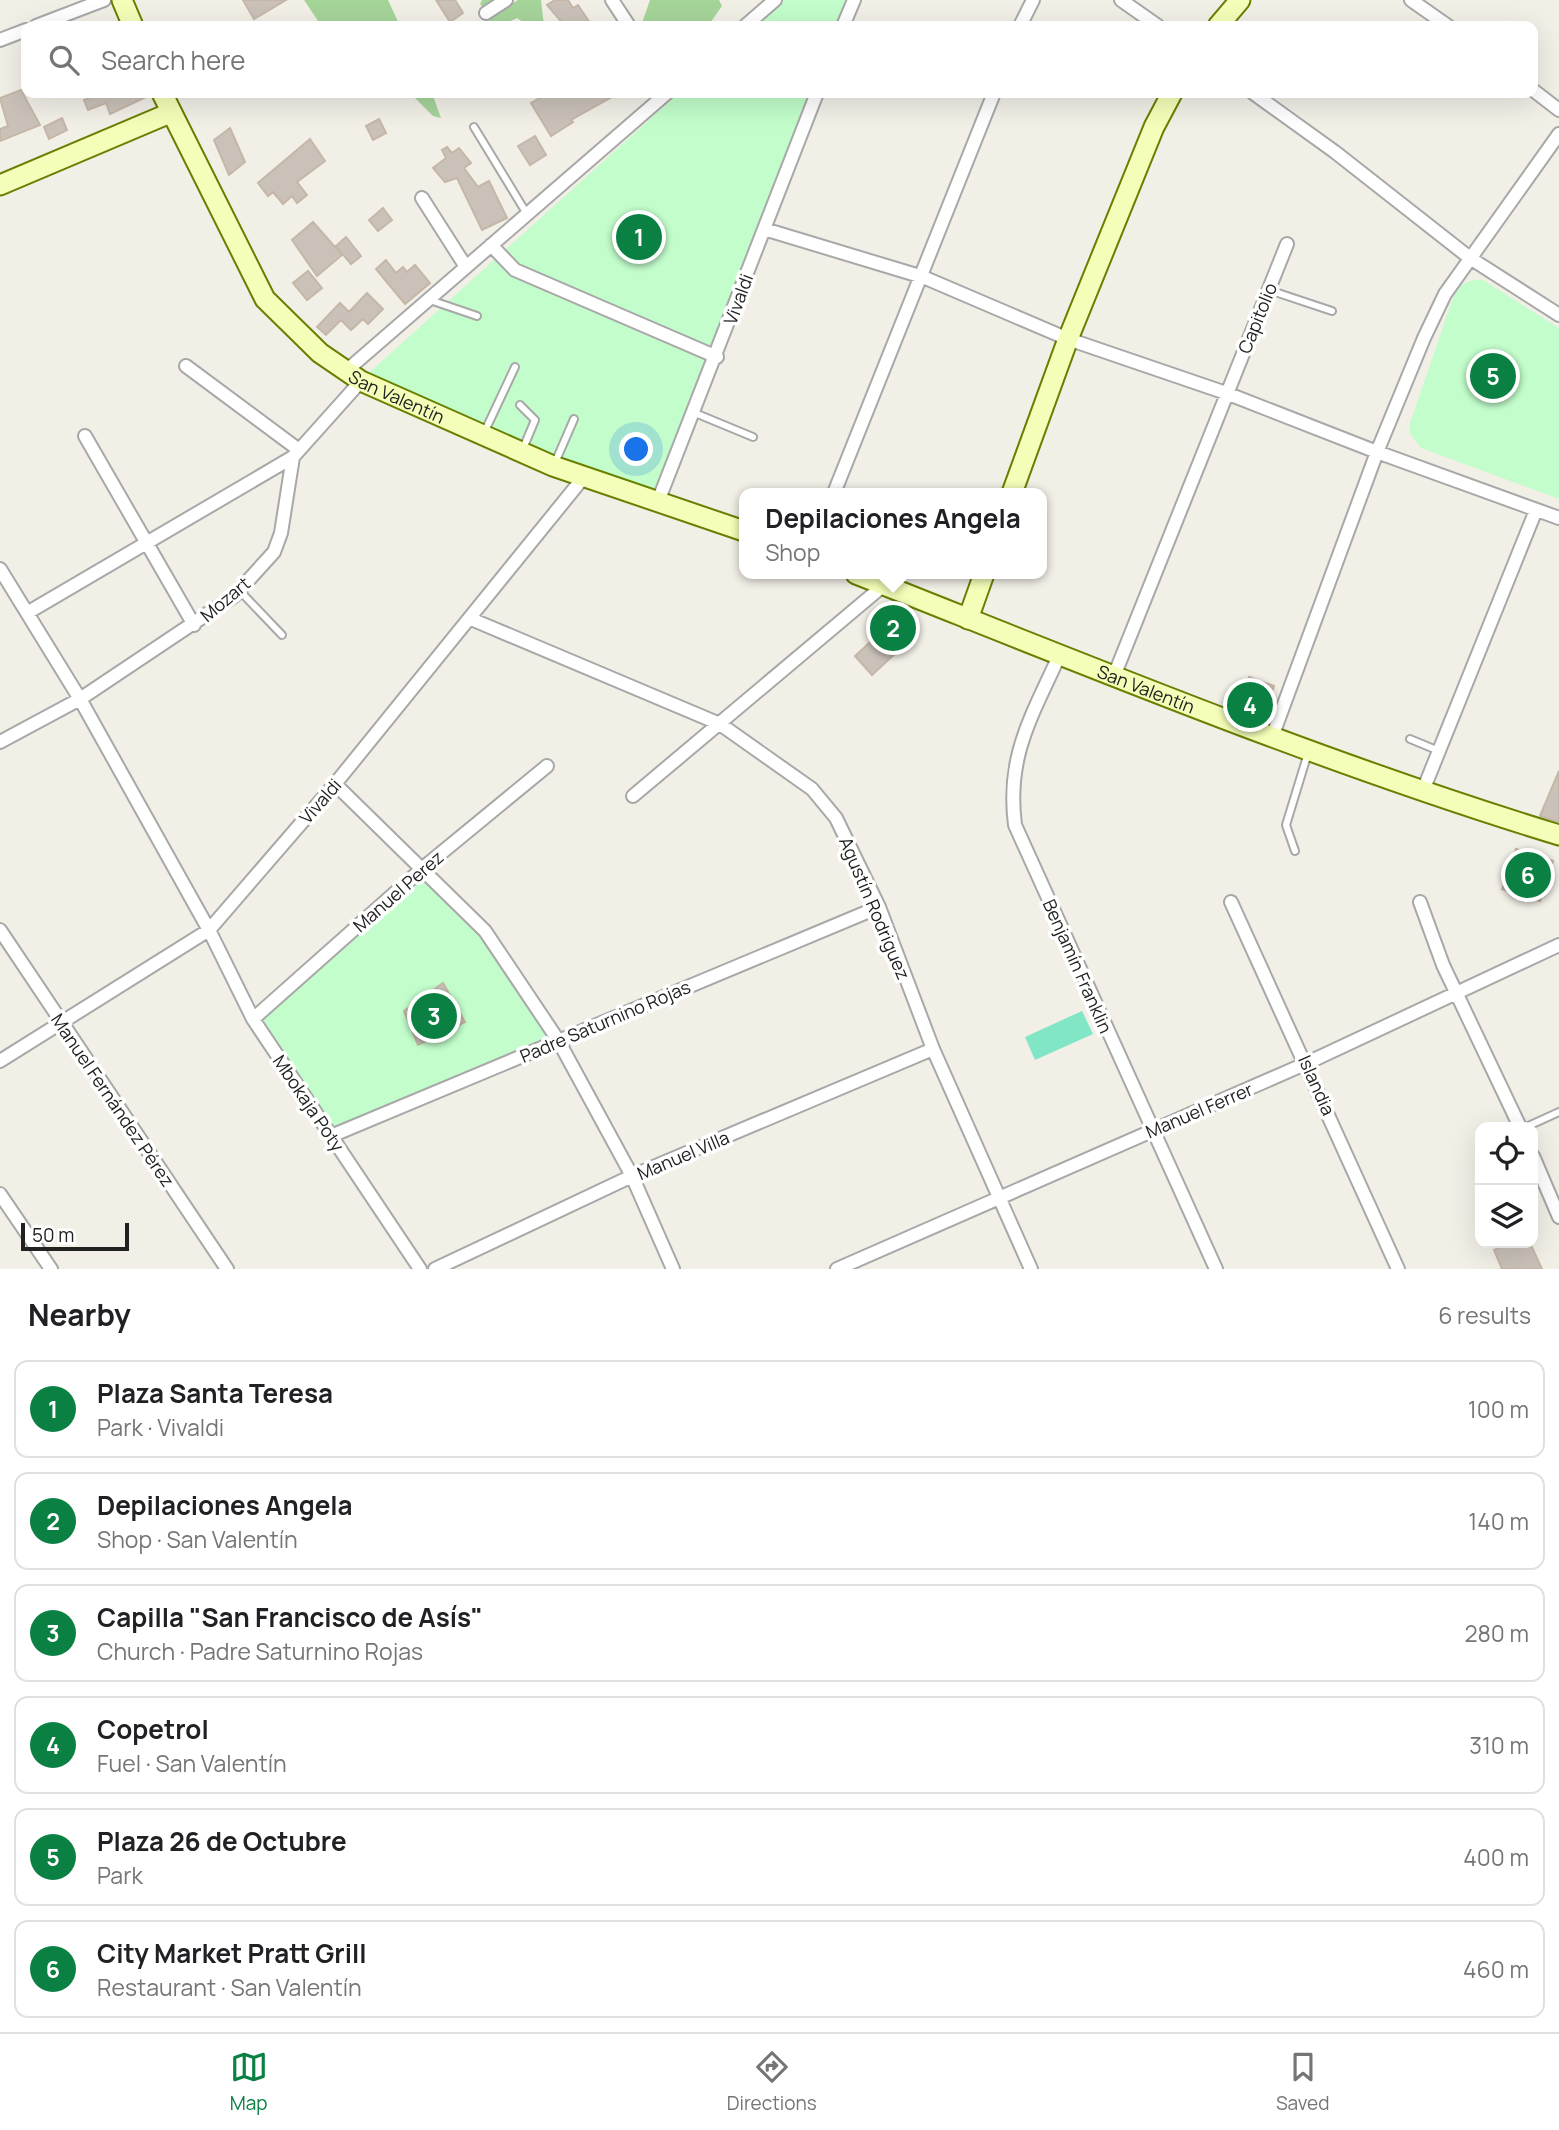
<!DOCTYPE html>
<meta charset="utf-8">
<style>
:root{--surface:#fff;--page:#f2f2f2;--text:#202124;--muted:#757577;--line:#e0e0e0;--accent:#0b8043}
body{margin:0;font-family:Manrope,sans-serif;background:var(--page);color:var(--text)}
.controls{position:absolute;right:21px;bottom:21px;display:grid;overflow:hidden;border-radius:14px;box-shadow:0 7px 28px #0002}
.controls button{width:63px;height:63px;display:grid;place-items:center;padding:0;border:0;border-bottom:2px solid var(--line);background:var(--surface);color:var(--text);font:35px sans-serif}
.scale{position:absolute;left:21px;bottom:18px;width:108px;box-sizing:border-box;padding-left:7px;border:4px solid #212121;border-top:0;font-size:19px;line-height:24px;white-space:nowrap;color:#212121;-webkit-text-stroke:5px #fff;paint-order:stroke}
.you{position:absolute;left:637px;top:450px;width:24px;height:24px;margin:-18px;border:5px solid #fff;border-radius:50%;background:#1a73e8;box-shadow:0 0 0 10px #1a73e833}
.badge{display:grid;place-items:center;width:46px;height:46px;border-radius:50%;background:var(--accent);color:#fff;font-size:23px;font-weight:700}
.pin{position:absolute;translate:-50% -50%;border:4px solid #fff;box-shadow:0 2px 7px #0006}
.popup{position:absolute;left:739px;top:488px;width:308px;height:91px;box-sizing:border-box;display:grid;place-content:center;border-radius:14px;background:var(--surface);filter:drop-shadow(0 2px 5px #0005);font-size:23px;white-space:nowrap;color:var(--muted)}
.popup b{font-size:26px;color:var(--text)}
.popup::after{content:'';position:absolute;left:50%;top:100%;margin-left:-14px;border:14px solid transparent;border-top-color:var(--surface)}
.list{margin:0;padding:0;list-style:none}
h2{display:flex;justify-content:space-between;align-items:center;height:91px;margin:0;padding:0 28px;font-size:30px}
h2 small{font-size:23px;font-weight:400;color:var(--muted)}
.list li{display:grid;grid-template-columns:46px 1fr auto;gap:21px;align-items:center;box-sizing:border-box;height:98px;margin:0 14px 14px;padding:0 14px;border:2px solid var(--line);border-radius:14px}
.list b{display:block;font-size:26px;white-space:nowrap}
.list p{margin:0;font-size:23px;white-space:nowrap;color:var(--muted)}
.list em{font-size:23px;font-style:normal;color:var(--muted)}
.icon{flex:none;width:38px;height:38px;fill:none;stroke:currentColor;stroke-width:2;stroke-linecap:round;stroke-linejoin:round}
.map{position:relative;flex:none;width:1559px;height:1269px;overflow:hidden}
.search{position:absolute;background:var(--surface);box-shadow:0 7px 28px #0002;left:21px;right:21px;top:21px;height:77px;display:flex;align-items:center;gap:18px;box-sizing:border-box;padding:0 24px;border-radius:14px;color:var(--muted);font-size:26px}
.sheet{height:763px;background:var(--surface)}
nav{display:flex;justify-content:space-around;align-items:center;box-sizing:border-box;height:98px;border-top:2px solid var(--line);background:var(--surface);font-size:19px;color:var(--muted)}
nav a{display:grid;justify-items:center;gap:4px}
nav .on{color:var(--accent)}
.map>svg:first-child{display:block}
.forest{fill:#a5d499}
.park{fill:#c2fdcb}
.pitch{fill:#80e6c6}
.building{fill:#cac2b9;stroke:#c5b7a8;stroke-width:2}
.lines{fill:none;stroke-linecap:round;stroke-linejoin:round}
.lane-casing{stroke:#a8a8a8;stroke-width:10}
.street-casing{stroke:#a8a8a8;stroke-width:16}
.secondary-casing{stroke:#687f00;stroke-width:23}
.lane{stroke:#fff;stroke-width:6}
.street{stroke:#fff;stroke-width:12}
.secondary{stroke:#f5feb8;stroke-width:19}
.labels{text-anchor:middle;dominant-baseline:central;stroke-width:7;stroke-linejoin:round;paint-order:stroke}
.street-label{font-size:18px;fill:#212121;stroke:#fff}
</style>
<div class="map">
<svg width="1559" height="1269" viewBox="0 0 1559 1269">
<rect width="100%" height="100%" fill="#f2efe7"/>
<path class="forest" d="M304,0H388L400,26H325L320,24Z
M482,0H506L513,3L518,0H541L544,26H529L517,18L500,26H488L490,15L480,4Z
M650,0H719L722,6L708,26H641Z
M410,93H432L441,118L433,116Z"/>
<path class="park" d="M782,0H847L837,26H753Z
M679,93H812L659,498L360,381Z
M1473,280H1483L1559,328V499L1421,448L1410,434V423L1454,295L1463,284Z
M419,873L461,911L555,1041L331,1136L253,1019Z"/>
<path class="pitch" d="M1082,1011L1093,1034L1035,1060L1025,1037Z"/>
<path class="building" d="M243,0H286L254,19Z
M436,0H455L463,13L450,22Z
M555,0H568L573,8L578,5L592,26H565L547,5Z
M21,90L40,125L0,141V129L8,126L0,98Z
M102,93H150V95L110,114L106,103L88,110L84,100Z
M548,93H619L571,120L573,122L551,136L531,103Z
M62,118L67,130L49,139L44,127Z
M379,119L386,133L373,140L366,126Z
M230,128L245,162L229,175L214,140Z
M535,136L546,155L530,165L518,146Z
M310,139L325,161L297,182L307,195L297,203L292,196L283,204L273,192L268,196L258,183Z
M447,147L452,153L459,148L471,163L464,168L478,187L489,181L507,218L482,230L457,178L445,182L433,168L446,158L442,150Z
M383,208L392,220L378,231L369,220Z
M313,222L342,255L317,276L292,240Z
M346,237L361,256L351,264L336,246Z
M386,260L396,273L403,267L407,272L415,265L430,283L405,304L376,269Z
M308,271L322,288L307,300L293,283Z
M367,293L383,309L368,324L363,319L351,330L341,320L326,335L317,327L340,303L349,312Z
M895,619L912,638L872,675L855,656Z
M1249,677L1274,686L1262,720L1232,709L1240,685L1246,687Z
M1559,771V822L1540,816Z
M1516,849L1553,861L1540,901L1502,889Z
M443,983L465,1022L418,1045L404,1011Z
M1510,1243H1530L1542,1269H1502L1494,1250Z"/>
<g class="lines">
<defs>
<path id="lane" d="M474,127L527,214
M1269,290L1332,311
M430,300L477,316
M520,405L535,420L522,451
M695,413L753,437
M484,433L515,367
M554,465L574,419
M239,590L282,635
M1410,739L1439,751
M1295,851L1286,825L1308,753
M1526,1127L1559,1112"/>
<path id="street" d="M612,0L629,26
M1121,0L1158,26
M1411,0L1448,26
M486,13L506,0
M36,26L104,0
M745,26L775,0
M843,26L854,0
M1020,26L1033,0
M0,40L26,30
M1533,90L1559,110
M1253,93L1335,152L1470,258L1559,315
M422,198L466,267
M764,229L923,277L1068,339L1226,393L1377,452L1559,518
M491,245L515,270L717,357
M186,366L299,450
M346,371L667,93
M85,436L194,625
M834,493L994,93
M657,504L817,93
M0,569L80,699L209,930L253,1019L420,1269
M27,613L293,457
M471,619L720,724L812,789L836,818L879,907L933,1049L1031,1269
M1059,656C1032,716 1006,756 1015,825L1216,1269
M1114,676L1287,244
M1272,737L1377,452L1424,338L1445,294L1559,134
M0,742L80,699L234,596L274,552L281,533L293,457L361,381
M335,784L485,931L558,1040L632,1176L673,1269
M1422,793L1536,510
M633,796L884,585
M1231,902L1398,1269
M1420,902L1443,965L1520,1127
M0,930L227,1269
M253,1019L423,868L547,766
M0,1061L209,930L335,784L583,478
M331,1136L879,907
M1533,1156L1559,1217
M0,1194L51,1269
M435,1269L632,1176L933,1049
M837,1269L1307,1063L1559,945"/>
<g id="secondary">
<path d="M122,0L133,26"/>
<path d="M1218,26L1240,0"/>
<path id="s1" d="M162,93L265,299L320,353L361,381L553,466L744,531"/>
<path d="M0,185L170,113"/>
<path d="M1012,493L1068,339L1154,127L1172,93"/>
<path id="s2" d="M856,574C1089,666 1320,762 1559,835"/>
<path d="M968,619L984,574"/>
</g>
</defs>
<use href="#lane" class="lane-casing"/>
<use href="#street" class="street-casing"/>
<use href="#secondary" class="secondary-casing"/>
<use href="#lane" class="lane"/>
<use href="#street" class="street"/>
<use href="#secondary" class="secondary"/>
</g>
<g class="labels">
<g class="street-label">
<text transform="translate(738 299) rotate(-70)">Vivaldi</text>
<text transform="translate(1257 318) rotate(-68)">Capitolio</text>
<text stroke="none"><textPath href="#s1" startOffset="396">San Valentín</textPath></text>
<text transform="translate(225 599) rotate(-40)">Mozart</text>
<text stroke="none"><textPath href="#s2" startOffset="312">San Valentín</textPath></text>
<text transform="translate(320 801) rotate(-49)">Vivaldi</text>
<text transform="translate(398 891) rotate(-41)">Manuel Perez</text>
<text transform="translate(875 908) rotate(67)">Agustín Rodriguez</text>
<text transform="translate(1078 966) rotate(66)">Benjamín Franklin</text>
<text transform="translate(605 1021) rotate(-23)">Padre Saturnino Rojas</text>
<text transform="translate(1317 1085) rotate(66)">Islandia</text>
<text transform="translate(113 1100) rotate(56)">Manuel Fernández Pérez</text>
<text transform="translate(309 1103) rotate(56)">Mbokaja Poty</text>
<text transform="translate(1199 1110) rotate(-23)">Manuel Ferrer</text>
<text transform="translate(683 1155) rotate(-23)">Manuel Villa</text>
</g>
</g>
</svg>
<div class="controls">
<button><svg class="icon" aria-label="locate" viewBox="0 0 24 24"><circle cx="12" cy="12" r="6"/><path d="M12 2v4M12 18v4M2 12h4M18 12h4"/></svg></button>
<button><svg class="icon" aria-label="layers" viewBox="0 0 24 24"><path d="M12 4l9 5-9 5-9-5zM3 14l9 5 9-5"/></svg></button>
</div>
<div class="scale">50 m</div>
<div class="you"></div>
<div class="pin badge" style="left:639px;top:237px">1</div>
<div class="pin badge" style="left:893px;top:628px">2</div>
<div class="popup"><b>Depilaciones Angela</b>Shop</div>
<div class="pin badge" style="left:434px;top:1016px">3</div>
<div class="pin badge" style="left:1250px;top:705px">4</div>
<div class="pin badge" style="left:1493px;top:376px">5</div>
<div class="pin badge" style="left:1528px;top:875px">6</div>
<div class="search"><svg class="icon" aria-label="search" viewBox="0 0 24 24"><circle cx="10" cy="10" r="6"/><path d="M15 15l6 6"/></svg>Search here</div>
</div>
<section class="sheet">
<h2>Nearby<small>6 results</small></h2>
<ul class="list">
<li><span class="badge">1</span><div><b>Plaza Santa Teresa</b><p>Park · Vivaldi</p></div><em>100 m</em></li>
<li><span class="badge">2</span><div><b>Depilaciones Angela</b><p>Shop · San Valentín</p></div><em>140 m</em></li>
<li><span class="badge">3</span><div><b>Capilla &quot;San Francisco de Asís&quot;</b><p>Church · Padre Saturnino Rojas</p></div><em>280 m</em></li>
<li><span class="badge">4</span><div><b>Copetrol</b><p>Fuel · San Valentín</p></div><em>310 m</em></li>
<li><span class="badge">5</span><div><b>Plaza 26 de Octubre</b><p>Park</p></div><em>400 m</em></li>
<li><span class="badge">6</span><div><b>City Market Pratt Grill</b><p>Restaurant · San Valentín</p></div><em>460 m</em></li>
</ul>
</section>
<nav>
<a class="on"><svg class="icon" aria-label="map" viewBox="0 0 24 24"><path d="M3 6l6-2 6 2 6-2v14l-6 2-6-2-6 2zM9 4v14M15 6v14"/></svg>Map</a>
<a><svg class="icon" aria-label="directions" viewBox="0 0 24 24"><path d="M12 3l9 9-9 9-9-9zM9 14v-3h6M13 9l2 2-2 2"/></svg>Directions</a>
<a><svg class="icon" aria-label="saved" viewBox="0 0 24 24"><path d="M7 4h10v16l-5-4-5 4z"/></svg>Saved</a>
</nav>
